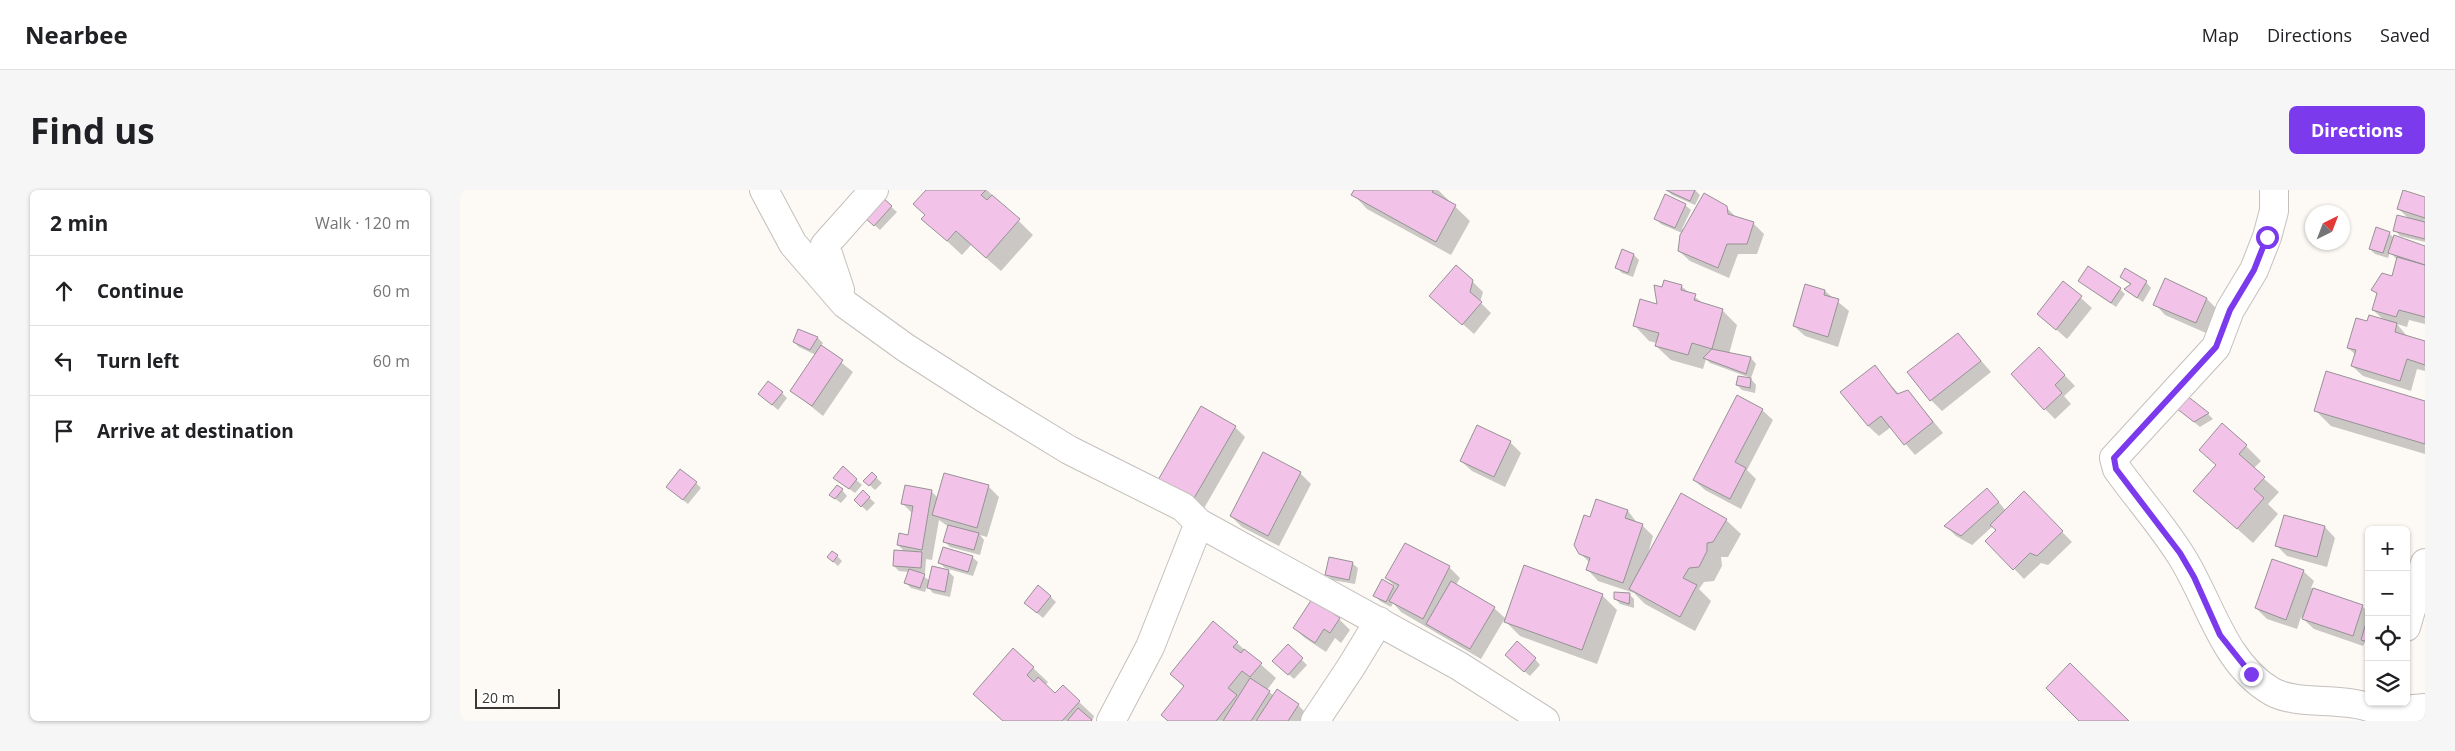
<!DOCTYPE html>
<meta charset="utf-8">
<style>
:root{--surface:#fff;--page:#f6f6f6;--text:#202124;--muted:#757577;--line:#e0e0e0;--accent:#7c3aed}
body{margin:0;font-family:"Open Sans",sans-serif;background:var(--page);color:var(--text)}
.controls{position:absolute;right:15px;bottom:15px;display:grid;overflow:hidden;border-radius:8px;box-shadow:0 1px 4px #0004}
.controls button{width:45px;height:45px;display:grid;place-items:center;padding:0;border:0;border-bottom:1px solid var(--line);background:var(--surface);color:var(--text);font:25px sans-serif}
.compass{position:absolute;left:1845px;top:15px;width:45px;height:45px;border-radius:50%;background:var(--surface);box-shadow:0 1px 4px #0004;rotate:42deg}
.scale{position:absolute;left:15px;bottom:12px;width:85px;box-sizing:border-box;padding-left:5px;border:2px solid #393836;border-top:0;font-size:14px;line-height:18px;white-space:nowrap;color:#393836;-webkit-text-stroke:4px #fff;paint-order:stroke}
.stop{position:absolute;width:15px;height:15px;margin:-11px;border:4px solid #7c3aed;border-radius:50%;background:#fff}
.stop.end{background:#7c3aed;border-color:#fff;box-shadow:0 1px 5px #0008}
.list{margin:0;padding:0;list-style:none}
h2{display:flex;justify-content:space-between;align-items:center;height:65px;margin:0;padding:0 20px;font-size:21px}
h2 small{font-size:16px;font-weight:400;color:var(--muted)}
.list li{display:grid;grid-template-columns:32px 1fr auto;gap:15px;align-items:center;box-sizing:border-box;height:70px;padding:0 20px;border-top:1px solid var(--line)}
.list b{display:block;font-size:19px;white-space:nowrap}
.list em{font-size:16px;font-style:normal;color:var(--muted)}
.icon{flex:none;width:28px;height:28px;fill:none;stroke:currentColor;stroke-width:2;stroke-linecap:round;stroke-linejoin:round}
.map{position:relative;flex:none;width:1965px;height:531px;overflow:hidden;border-radius:8px}
header{display:flex;align-items:center;gap:30px;box-sizing:border-box;height:70px;padding:0 25px;background:var(--surface);border-bottom:1px solid var(--line)}
header strong{font-size:24px}
nav{display:flex;gap:28px;margin-inline-start:auto;font-size:18px}
.intro{display:flex;align-items:center;justify-content:space-between;box-sizing:border-box;height:120px;padding:0 30px}
h1{margin:0;font-size:35px}
.button{padding:12px 22px;border-radius:8px;background:var(--accent);color:#fff;font-size:18px;font-weight:700}
main{display:flex;gap:30px;padding:0 30px}
aside{flex:1;background:var(--surface);border-radius:8px;box-shadow:0 1px 4px #0004}
.map>svg:first-child{display:block}
.shadow{fill:#0003}
.building{fill:#f3c2e8;stroke:#969295}
.lines{fill:none;stroke-linecap:round;stroke-linejoin:round}
.minor-casing{stroke:#c4c0bd;stroke-width:30}
.minor{stroke:#fff;stroke-width:28}
.route{stroke:#7c3aed;stroke-width:6}
</style>
<header>
<strong>Nearbee</strong>
<nav><a>Map</a><a>Directions</a><a>Saved</a></nav>
</header>
<div class="intro"><h1>Find us</h1><a class="button">Directions</a></div>
<main>
<aside>
<h2>2 min<small>Walk · 120 m</small></h2>
<ul class="list">
<li><svg class="icon" aria-label="ahead" viewBox="0 0 24 24"><path d="M12 20V5M6 11l6-6 6 6"/></svg><div><b>Continue</b></div><em>60 m</em></li>
<li><svg class="icon" aria-label="left" viewBox="0 0 24 24"><path d="M17 20v-9H6M10 6l-5 5 5 5"/></svg><div><b>Turn left</b></div><em>60 m</em></li>
<li><svg class="icon" aria-label="arrive" viewBox="0 0 24 24"><path d="M6 21V4h12l-3 4 3 4H6"/></svg><div><b>Arrive at destination</b></div></li>
</ul>
</aside>
<div class="map">
<svg width="1965" height="531" viewBox="0 0 1965 531">
<rect width="100%" height="100%" fill="#fdf9f5"/>
<path class="shadow" d="M467,0H527L573,45L541,81L511,55L502,65L463,29L466,25Z
M895,0H978L1010,31L991,65L907,19L893,4Z
M1207,0H1235L1240,5L1235,15L1212,5Z
M421,8L437,22L420,40L410,31Z
M1965,8V52L1940,46L1935,40L1949,29L1939,19Z
M1225,15L1231,20L1222,39L1224,40L1266,17L1277,28L1293,33L1304,44L1297,64H1278L1269,88L1230,71L1219,61L1222,43L1201,34L1196,29Z
M1929,43L1933,47L1965,57V134L1949,130L1947,137L1937,134L1947,146L1965,152V181L1957,179L1951,201L1903,186L1892,176L1896,165L1888,158L1908,132L1924,130L1913,120L1918,105L1912,100L1933,87L1938,71L1930,62L1928,68L1915,64L1910,59Z
M1163,61L1174,65L1179,70L1173,87L1162,83L1157,78Z
M1661,87L1686,92L1691,98L1683,112L1665,100L1671,95Z
M1012,91L1023,102L1020,112L1031,123L1014,144L971,106Z
M1619,91L1660,99L1665,104L1656,117Z
M1603,92L1632,118L1607,149L1579,124Z
M1221,96L1245,115L1262,120L1277,135L1269,164L1291,168L1296,174L1291,188L1250,173L1246,169L1243,179L1211,170L1196,156L1197,153L1189,151L1175,136L1198,116L1203,98Z
M1365,101L1389,121L1378,157L1345,146L1334,136Z
M1747,109L1757,119L1746,143L1705,125L1695,114Z
M339,141L358,148L363,153L361,156L393,182L363,226L332,201L356,165L339,157L334,152Z
M1498,144L1531,182L1482,221L1471,210Z
M1590,170L1615,196L1604,206L1611,214L1595,229L1585,219Z
M1414,177L1439,204L1448,201L1483,243L1455,265L1431,237L1419,246L1408,236Z
M1291,189L1296,195L1295,203L1282,200L1277,195Z
M322,203L327,208L318,220L305,209Z
M1727,206L1748,224L1753,229L1740,237L1723,223Z
M1965,212V264L1871,236L1856,221Z
M1302,220L1313,230L1287,280L1296,289L1281,319L1245,300L1234,290Z
M775,237L785,247L743,320L710,300Z
M1050,252L1061,263L1045,297L1012,281L1001,271Z
M1786,256L1801,271L1793,279L1819,302L1808,314L1818,324L1793,353L1735,301Z
M383,278L402,295L395,303L374,288Z
M840,283L851,294L819,356L782,337L771,326Z
M412,284L422,293L415,300L405,291Z
M236,293L241,298L228,314L213,302Z
M528,296L539,307L527,347L520,345L524,350L520,365L490,357L485,352L489,337L479,330L472,370L466,369L465,383L458,382L470,391L472,378L489,382L494,387L490,407L473,403L467,396L465,402L451,398L446,393L449,382L439,381L434,376L446,363L438,355L449,346L453,324L443,314L471,301L478,308Z
M382,300L387,306L381,313L370,305Z
M403,302L415,313L407,321L395,310Z
M1564,303L1612,352L1588,375L1581,373L1564,389L1527,351L1538,340L1533,336L1512,355L1496,346L1486,336L1537,310L1546,321Z
M1136,311L1168,321L1178,334L1182,335L1193,346L1187,368L1266,330L1281,344L1268,367H1261L1262,376L1254,391L1244,392L1239,399L1251,411L1235,441L1185,414L1174,403L1138,391L1128,380L1130,373L1120,363Z
M1825,326L1865,337L1875,348L1867,377L1827,366L1816,355Z
M945,355L989,377L1000,388L996,395L1034,418L1046,429L1142,405L1157,420L1137,474L1060,446L1044,430L1021,469L941,422L933,413L931,417L920,411L915,406L922,391L937,398L926,388Z
M377,366L382,371L378,376L368,367Z
M512,367L518,372L513,386L485,378L480,373Z
M892,373L898,378L895,394L872,390L867,385Z
M1843,381L1854,391L1851,398L1903,417L1909,423V455L1905,452L1903,456L1854,439L1841,427L1837,439L1807,429L1796,418Z
M1169,404L1174,409V418L1160,414L1155,408Z
M590,406L596,412L583,428L571,418Z
M852,411L879,429L890,440L881,453L875,448L866,462L845,448L834,438Z
M777,453L816,488L807,500L814,506L817,501L838,515L849,526L845,531H709L725,498L711,484Z
M828,456L847,475L834,489L819,476Z
M554,460L588,492L585,496L595,505L603,497L619,512L634,526L632,531H543L529,519L514,504Z
M1075,469L1080,475L1070,486L1051,470Z"/>
<path class="building" d="M466,0H526L521,5L527,10L532,5L560,29L526,68L496,41L487,51L461,29L465,25L453,14Z
M894,0H974L972,2L996,15L976,52L891,5Z
M1206,0H1235L1230,11Z
M1943,0L1965,7V28L1937,19Z
M1244,3L1267,16L1268,24L1294,32L1287,54H1267L1258,78L1218,61L1220,45Z
M1205,4L1226,14L1215,38L1194,29Z
M421,6L432,16L414,36L403,26Z
M1937,25L1965,32V49L1933,41Z
M1916,37L1930,42L1923,63L1909,59Z
M1934,45L1965,56V75L1928,63Z
M1162,59L1174,64L1168,83L1155,78Z
M1937,67L1965,75V127L1939,120L1936,127L1912,120L1917,103L1911,100L1922,83L1932,86Z
M996,75L1013,90L1010,102L1022,112L1002,135L969,106Z
M1628,76L1661,98L1651,113L1618,91Z
M1665,78L1687,91L1677,108L1664,99L1671,94L1660,87Z
M1705,88L1747,108L1736,133L1693,115Z
M1204,90L1222,95L1221,100L1236,104L1234,110L1263,119L1252,159L1232,153L1228,165L1195,156L1199,143L1173,136L1180,109L1197,114L1194,95L1202,97Z
M1603,91L1622,106L1596,140L1577,124Z
M1345,94L1365,100L1364,105L1379,109L1368,147L1333,136Z
M1909,125L1937,133L1935,142L1965,151V175L1947,169L1940,191L1891,176L1896,160L1887,158L1896,128L1907,131Z
M338,139L358,147L350,160L333,152Z
M1498,143L1521,171L1470,211L1447,182Z
M361,155L383,170L352,216L330,201Z
M1579,157L1605,185L1595,195L1602,203L1584,220L1551,184Z
M1252,159L1291,167L1286,184L1243,168Z
M1415,175L1437,204L1448,200L1473,232L1444,255L1421,226L1408,236L1380,202Z
M1866,181L1965,211V254L1854,221Z
M1278,186L1291,188L1290,198L1276,195Z
M308,191L323,202L312,215L298,204Z
M1277,205L1303,219L1275,272L1286,278L1270,309L1233,290Z
M1726,205L1749,223L1734,232L1716,218Z
M741,216L776,236L733,310L698,290Z
M1762,233L1787,255L1779,264L1805,287L1794,299L1804,308L1777,339L1733,301L1756,275L1739,260Z
M1017,235L1051,251L1034,287L1000,271Z
M803,262L841,282L808,346L770,326Z
M383,276L397,289L389,299L373,288Z
M220,279L237,292L223,310L206,297Z
M412,282L417,287L409,296L403,291Z
M484,283L529,295L517,338L472,325Z
M377,295L383,299L375,309L369,305Z
M445,295L472,300L462,360L437,355L439,343L448,345L453,316L441,314Z
M1527,298L1539,312L1501,346L1484,336Z
M403,300L410,307L401,317L394,310Z
M1564,301L1603,341L1577,366L1570,363L1553,380L1525,351L1536,340L1530,335Z
M1221,303L1267,329L1253,352L1247,353V361L1239,377L1229,378L1223,388L1237,395L1220,427L1169,399Z
M1136,309L1168,320L1165,328L1183,334L1163,393L1126,380L1130,368L1119,364L1114,355L1124,325L1130,327Z
M1824,325L1865,336L1857,367L1815,356Z
M488,335L519,343L514,360L483,352Z
M945,353L990,376L963,429L929,411L939,395L925,388Z
M483,357L513,366L508,382L478,373Z
M434,360L462,362L461,378L433,376Z
M372,361L378,365L373,372L367,367Z
M869,367L893,372L889,390L865,385Z
M1812,369L1844,380L1826,430L1795,418Z
M1064,375L1143,404L1122,460L1044,432Z
M472,376L489,380L485,402L467,398Z
M449,379L465,384L460,398L444,393Z
M922,389L934,396L926,412L913,406Z
M991,391L1035,417L1010,459L966,434Z
M578,395L591,406L577,423L564,413Z
M1853,398L1903,415L1893,446L1842,429Z
M1154,402L1170,403L1169,414L1154,409Z
M852,409L880,428L870,443L864,439L855,453L833,438Z
M753,431L778,452L773,457L781,463L784,459L802,473L790,487L782,481L768,498L777,505L756,531H708L701,525L724,496L710,484Z
M1906,433L1909,434V452L1901,450Z
M1057,451L1076,468L1064,482L1045,465Z
M828,454L843,468L828,485L812,471Z
M553,458L574,477L567,485L574,492L578,487L595,503L603,495L620,511L602,531H543L513,504Z
M1610,473L1669,531H1619L1586,498Z
M790,488L810,501L791,531H763Z
M817,499L839,514L828,531H796Z
M618,518L632,530L631,531H607Z"/>
<g class="lines">
<defs>
<path id="minor" d="M304,0L333,54L385,114L446,158L524,208L609,260L723,317L739,333L999,476L1085,531
M1814,0V21L1807,47L1794,80L1770,120L1756,157L1654,268L1657,279C1677,307 1701,334 1720,364C1749,408 1762,472 1811,501C1837,517 1890,505 1921,522L1920,531
M380,100L365,55L414,0
M1946,437L1965,373
M1924,512L1921,522L1965,518
M651,531L690,457L739,333
M855,531L891,477L919,431"/>
</defs>
<use href="#minor" class="minor-casing"/>
<use href="#minor" class="minor"/>
</g>
<g class="lines">
<path class="route" d="M1791,484L1760,445L1734,387L1720,363L1656,279L1654,268L1756,157L1770,120L1794,80L1807,47"/>
</g>
</svg>
<div class="controls">
<button>+</button>
<button>−</button>
<button><svg class="icon" aria-label="locate" viewBox="0 0 24 24"><circle cx="12" cy="12" r="6"/><path d="M12 2v4M12 18v4M2 12h4M18 12h4"/></svg></button>
<button><svg class="icon" aria-label="layers" viewBox="0 0 24 24"><path d="M12 4l9 5-9 5-9-5zM3 14l9 5 9-5"/></svg></button>
</div>
<svg class="compass" viewBox="-18 -18 36 36"><path d="M0-13l5 13h-10z" fill="#e53935"/><path d="M0 13l5-13h-10z" fill="#757577"/></svg>
<div class="scale">20 m</div>
<div class="stop" style="left:1807px;top:47px"></div>
<div class="stop end" style="left:1791px;top:484px"></div>
</div>
</main>
